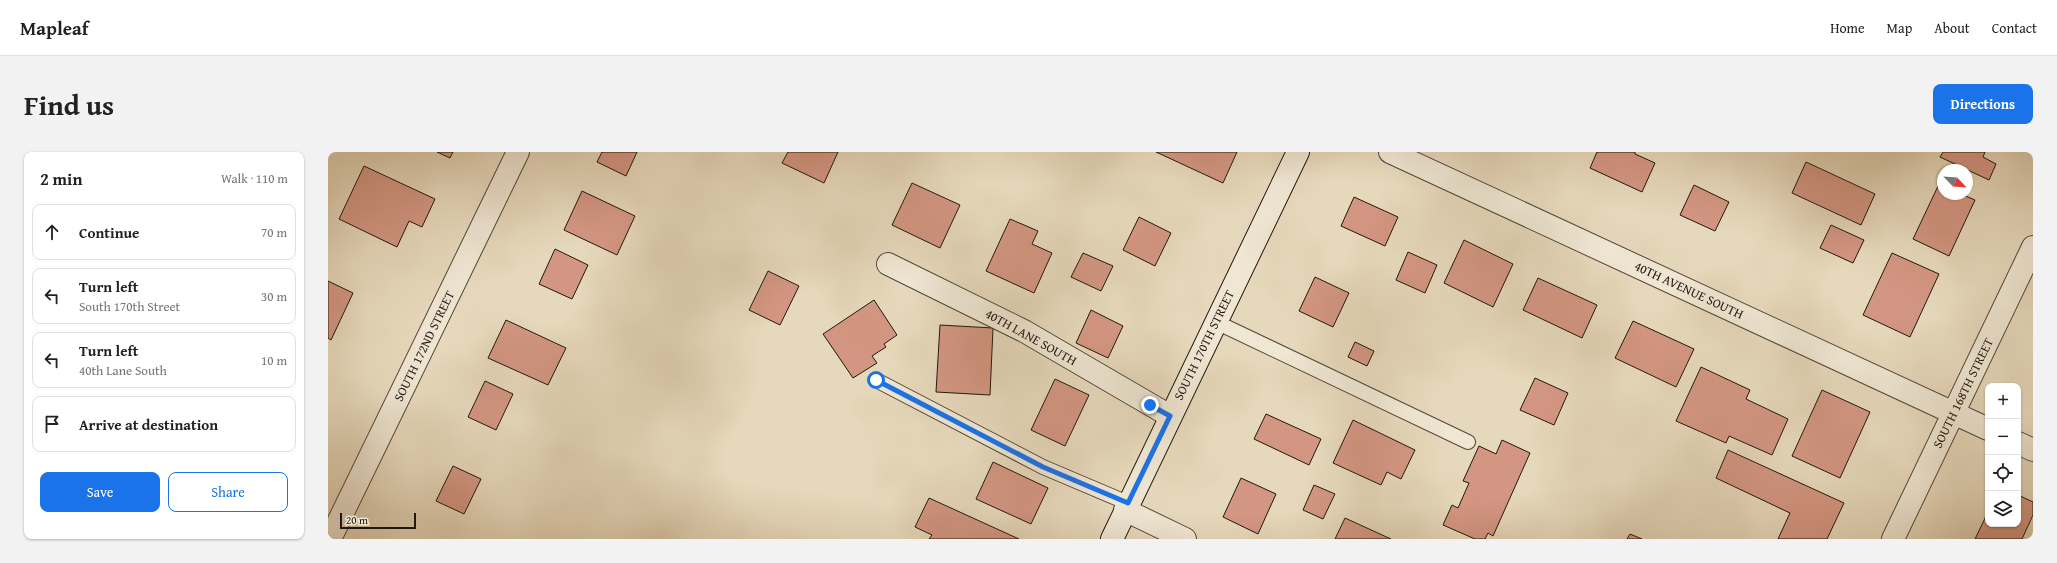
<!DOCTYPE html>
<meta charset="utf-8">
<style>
:root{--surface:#fff;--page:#f2f2f2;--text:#222;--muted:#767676;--line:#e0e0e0;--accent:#1a73e8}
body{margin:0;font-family:"Gentium Book Plus",serif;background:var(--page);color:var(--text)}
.controls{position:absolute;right:12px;bottom:12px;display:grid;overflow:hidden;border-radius:8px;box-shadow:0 1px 3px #0004}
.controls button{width:36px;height:36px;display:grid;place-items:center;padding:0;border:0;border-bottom:1px solid var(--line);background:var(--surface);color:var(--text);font:20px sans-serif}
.compass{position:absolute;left:1609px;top:12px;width:36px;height:36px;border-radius:50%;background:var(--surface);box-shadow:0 1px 3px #0004;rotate:115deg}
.scale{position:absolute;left:12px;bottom:10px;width:76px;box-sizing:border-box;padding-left:4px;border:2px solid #21170e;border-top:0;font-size:11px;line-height:14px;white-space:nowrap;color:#21170e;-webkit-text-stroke:3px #efe6d3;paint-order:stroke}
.stop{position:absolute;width:12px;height:12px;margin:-9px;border:3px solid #1a73e8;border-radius:50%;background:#fff}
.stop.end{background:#1a73e8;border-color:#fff;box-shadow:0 1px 4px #0008}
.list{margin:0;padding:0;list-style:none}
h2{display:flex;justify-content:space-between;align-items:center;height:52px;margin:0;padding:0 16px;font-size:17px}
h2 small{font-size:13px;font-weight:400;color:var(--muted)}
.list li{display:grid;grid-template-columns:26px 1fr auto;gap:12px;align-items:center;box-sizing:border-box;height:56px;margin:0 8px 8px;padding:0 8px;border:1px solid var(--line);border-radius:8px}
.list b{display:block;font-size:15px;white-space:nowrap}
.list p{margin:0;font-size:13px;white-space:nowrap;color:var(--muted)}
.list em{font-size:13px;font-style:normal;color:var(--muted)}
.actions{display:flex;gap:8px;padding:12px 16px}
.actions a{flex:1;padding:9px 0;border:1px solid var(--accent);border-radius:8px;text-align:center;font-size:14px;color:var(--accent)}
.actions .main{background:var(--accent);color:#fff}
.icon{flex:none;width:22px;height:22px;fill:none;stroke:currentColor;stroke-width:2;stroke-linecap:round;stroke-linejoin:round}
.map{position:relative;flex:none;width:1705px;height:387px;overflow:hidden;border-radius:8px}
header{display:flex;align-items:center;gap:24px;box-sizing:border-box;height:56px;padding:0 20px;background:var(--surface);border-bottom:1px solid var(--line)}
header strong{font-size:19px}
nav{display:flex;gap:22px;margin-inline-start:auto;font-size:14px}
.intro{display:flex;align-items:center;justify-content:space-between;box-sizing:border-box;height:96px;padding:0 24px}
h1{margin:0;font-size:28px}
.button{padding:10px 18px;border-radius:8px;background:var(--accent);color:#fff;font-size:14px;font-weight:700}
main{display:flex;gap:24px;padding:0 24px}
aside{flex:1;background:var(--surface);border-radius:8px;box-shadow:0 1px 3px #0004}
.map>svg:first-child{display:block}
.building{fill:#d39682;stroke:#21170e}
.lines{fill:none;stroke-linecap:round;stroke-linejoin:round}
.lane-casing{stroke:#524739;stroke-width:16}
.street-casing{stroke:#524739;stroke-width:24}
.secondary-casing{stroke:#21170e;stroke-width:24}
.lane{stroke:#efe6d3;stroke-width:14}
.street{stroke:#efe6d3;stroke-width:22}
.secondary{stroke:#efe6d3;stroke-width:22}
.route{stroke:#1a73e8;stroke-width:5}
.labels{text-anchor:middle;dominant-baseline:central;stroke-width:3.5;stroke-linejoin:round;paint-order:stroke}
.street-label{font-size:13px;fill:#21170e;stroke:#efe6d3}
</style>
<header>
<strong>Mapleaf</strong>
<nav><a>Home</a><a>Map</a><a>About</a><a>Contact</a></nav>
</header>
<div class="intro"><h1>Find us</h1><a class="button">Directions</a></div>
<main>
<aside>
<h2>2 min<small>Walk · 110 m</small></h2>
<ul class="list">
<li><svg class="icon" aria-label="ahead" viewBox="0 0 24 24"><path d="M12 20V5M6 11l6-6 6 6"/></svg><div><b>Continue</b></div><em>70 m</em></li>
<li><svg class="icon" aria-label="left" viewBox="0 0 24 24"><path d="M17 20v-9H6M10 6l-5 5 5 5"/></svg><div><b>Turn left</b><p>South 170th Street</p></div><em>30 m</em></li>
<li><svg class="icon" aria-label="left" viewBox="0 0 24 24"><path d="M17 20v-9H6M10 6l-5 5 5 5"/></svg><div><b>Turn left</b><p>40th Lane South</p></div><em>10 m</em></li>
<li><svg class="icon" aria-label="arrive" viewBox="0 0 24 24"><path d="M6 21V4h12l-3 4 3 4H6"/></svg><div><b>Arrive at destination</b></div></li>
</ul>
<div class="actions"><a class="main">Save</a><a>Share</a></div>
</aside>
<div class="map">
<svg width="1705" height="387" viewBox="0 0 1705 387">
<rect width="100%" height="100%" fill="#e6d8bb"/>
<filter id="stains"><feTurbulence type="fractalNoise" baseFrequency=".005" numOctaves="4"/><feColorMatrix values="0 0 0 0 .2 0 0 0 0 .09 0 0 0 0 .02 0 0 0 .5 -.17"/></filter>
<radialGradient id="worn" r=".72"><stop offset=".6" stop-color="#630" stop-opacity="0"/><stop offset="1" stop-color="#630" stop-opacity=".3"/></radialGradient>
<path class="building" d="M109,0H125L122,6Z
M274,0H309L298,24L269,10Z
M460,0H510L496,31L454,11Z
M828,0H909L895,31Z
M1269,0H1307V2L1327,11L1314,40L1262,16Z
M1615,0H1657L1655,5L1668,12L1661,28L1612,5Z
M1478,10L1547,42L1533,73L1464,41Z
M36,14L107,47L94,75L81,69L69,95L11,67Z
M584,31L632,53L612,96L564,73Z
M1611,32L1615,34V42H1633L1647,48L1621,104L1585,87Z
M1366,33L1401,50L1387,79L1352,63Z
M254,39L307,64L289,103L236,78Z
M1026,45L1070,65L1057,94L1013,74Z
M811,65L843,81L827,114L795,98Z
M682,67L710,79L704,92L724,101L706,141L658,119Z
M1503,73L1536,88L1525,111L1492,96Z
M1136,88L1185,112L1165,155L1116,131Z
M227,97L260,113L244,147L211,132Z
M1080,100L1109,113L1097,141L1068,128Z
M755,101L785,114L773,139L743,125Z
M1564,101L1611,122L1582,185L1535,163Z
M440,119L471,134L452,173L421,158Z
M987,125L1021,141L1005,175L971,159Z
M1210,126L1269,153L1254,186L1195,158Z
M0,129L25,141L3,188L0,186Z
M546,148L569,183L556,192L558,195L544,204L549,211L525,226L495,182Z
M763,158L795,174L780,206L748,191Z
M178,168L238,196L220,233L160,206Z
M1305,169L1366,197L1348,235L1287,206Z
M612,173L665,176L662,243L608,240Z
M1027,190L1046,199L1039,214L1020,205Z
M1373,215L1422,238L1418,247L1460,267L1444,303L1401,284L1398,291L1348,269Z
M1207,226L1240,241L1226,273L1192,258Z
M727,227L761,243L737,294L703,278Z
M157,229L185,242L168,278L140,265Z
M1494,238L1542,260L1512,326L1464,304Z
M938,262L993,287L981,313L926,287Z
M1025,268L1087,298L1073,327L1059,320L1053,333L1005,311Z
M1174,288L1202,301L1165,384L1160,381L1157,387H1147L1115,373L1124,353L1130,356L1141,331L1135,329L1151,294L1168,302Z
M1400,298L1516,351L1499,387H1450L1462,361L1388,326Z
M665,310L720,336L703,372L648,347Z
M125,314L153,327L136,362L108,349Z
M913,326L948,342L930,382L895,365Z
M986,333L1007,342L995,367L975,358Z
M1690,343L1705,350V363L1694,387H1647L1660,360V372H1690Z
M601,346L691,387H601L604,383L587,375Z
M1017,366L1063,387H1007Z
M1302,382L1314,387H1299Z"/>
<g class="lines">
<defs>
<path id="lane" d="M888,170L1140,290
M548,228L715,315L800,351"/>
<path id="street" d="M1062,0L1660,277
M560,112L696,179L842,264
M1690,291L1705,298
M797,358L857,387
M2,387L190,0
M1565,387L1705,95"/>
<path id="secondary" d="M784,387L970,0"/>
</defs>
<use href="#lane" class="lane-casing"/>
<use href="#street" class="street-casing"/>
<use href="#secondary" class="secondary-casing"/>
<use href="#lane" class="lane"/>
<use href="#street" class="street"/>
<use href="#secondary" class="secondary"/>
</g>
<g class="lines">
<path class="route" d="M548,228L715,315L800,351L842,264L822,253"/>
</g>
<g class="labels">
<g class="street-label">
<text transform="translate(1361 138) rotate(25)">40TH AVENUE SOUTH</text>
<text transform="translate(703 185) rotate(29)">40TH LANE SOUTH</text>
<text transform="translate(876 193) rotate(-64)">SOUTH 170TH STREET</text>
<text transform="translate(96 194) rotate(-64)">SOUTH 172ND STREET</text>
<text transform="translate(1635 241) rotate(-64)">SOUTH 168TH STREET</text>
</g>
</g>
<rect width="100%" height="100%" filter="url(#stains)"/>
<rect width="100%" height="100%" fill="url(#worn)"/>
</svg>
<div class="controls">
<button>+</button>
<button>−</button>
<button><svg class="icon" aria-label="locate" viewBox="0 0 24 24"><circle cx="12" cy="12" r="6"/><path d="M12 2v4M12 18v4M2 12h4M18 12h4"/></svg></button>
<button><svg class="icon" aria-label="layers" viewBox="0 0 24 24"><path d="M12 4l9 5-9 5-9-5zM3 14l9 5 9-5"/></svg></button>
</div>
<svg class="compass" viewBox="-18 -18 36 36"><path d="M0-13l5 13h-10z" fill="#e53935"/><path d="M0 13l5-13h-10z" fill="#767676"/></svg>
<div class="scale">20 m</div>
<div class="stop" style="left:548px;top:228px"></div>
<div class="stop end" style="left:822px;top:253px"></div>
</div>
</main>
